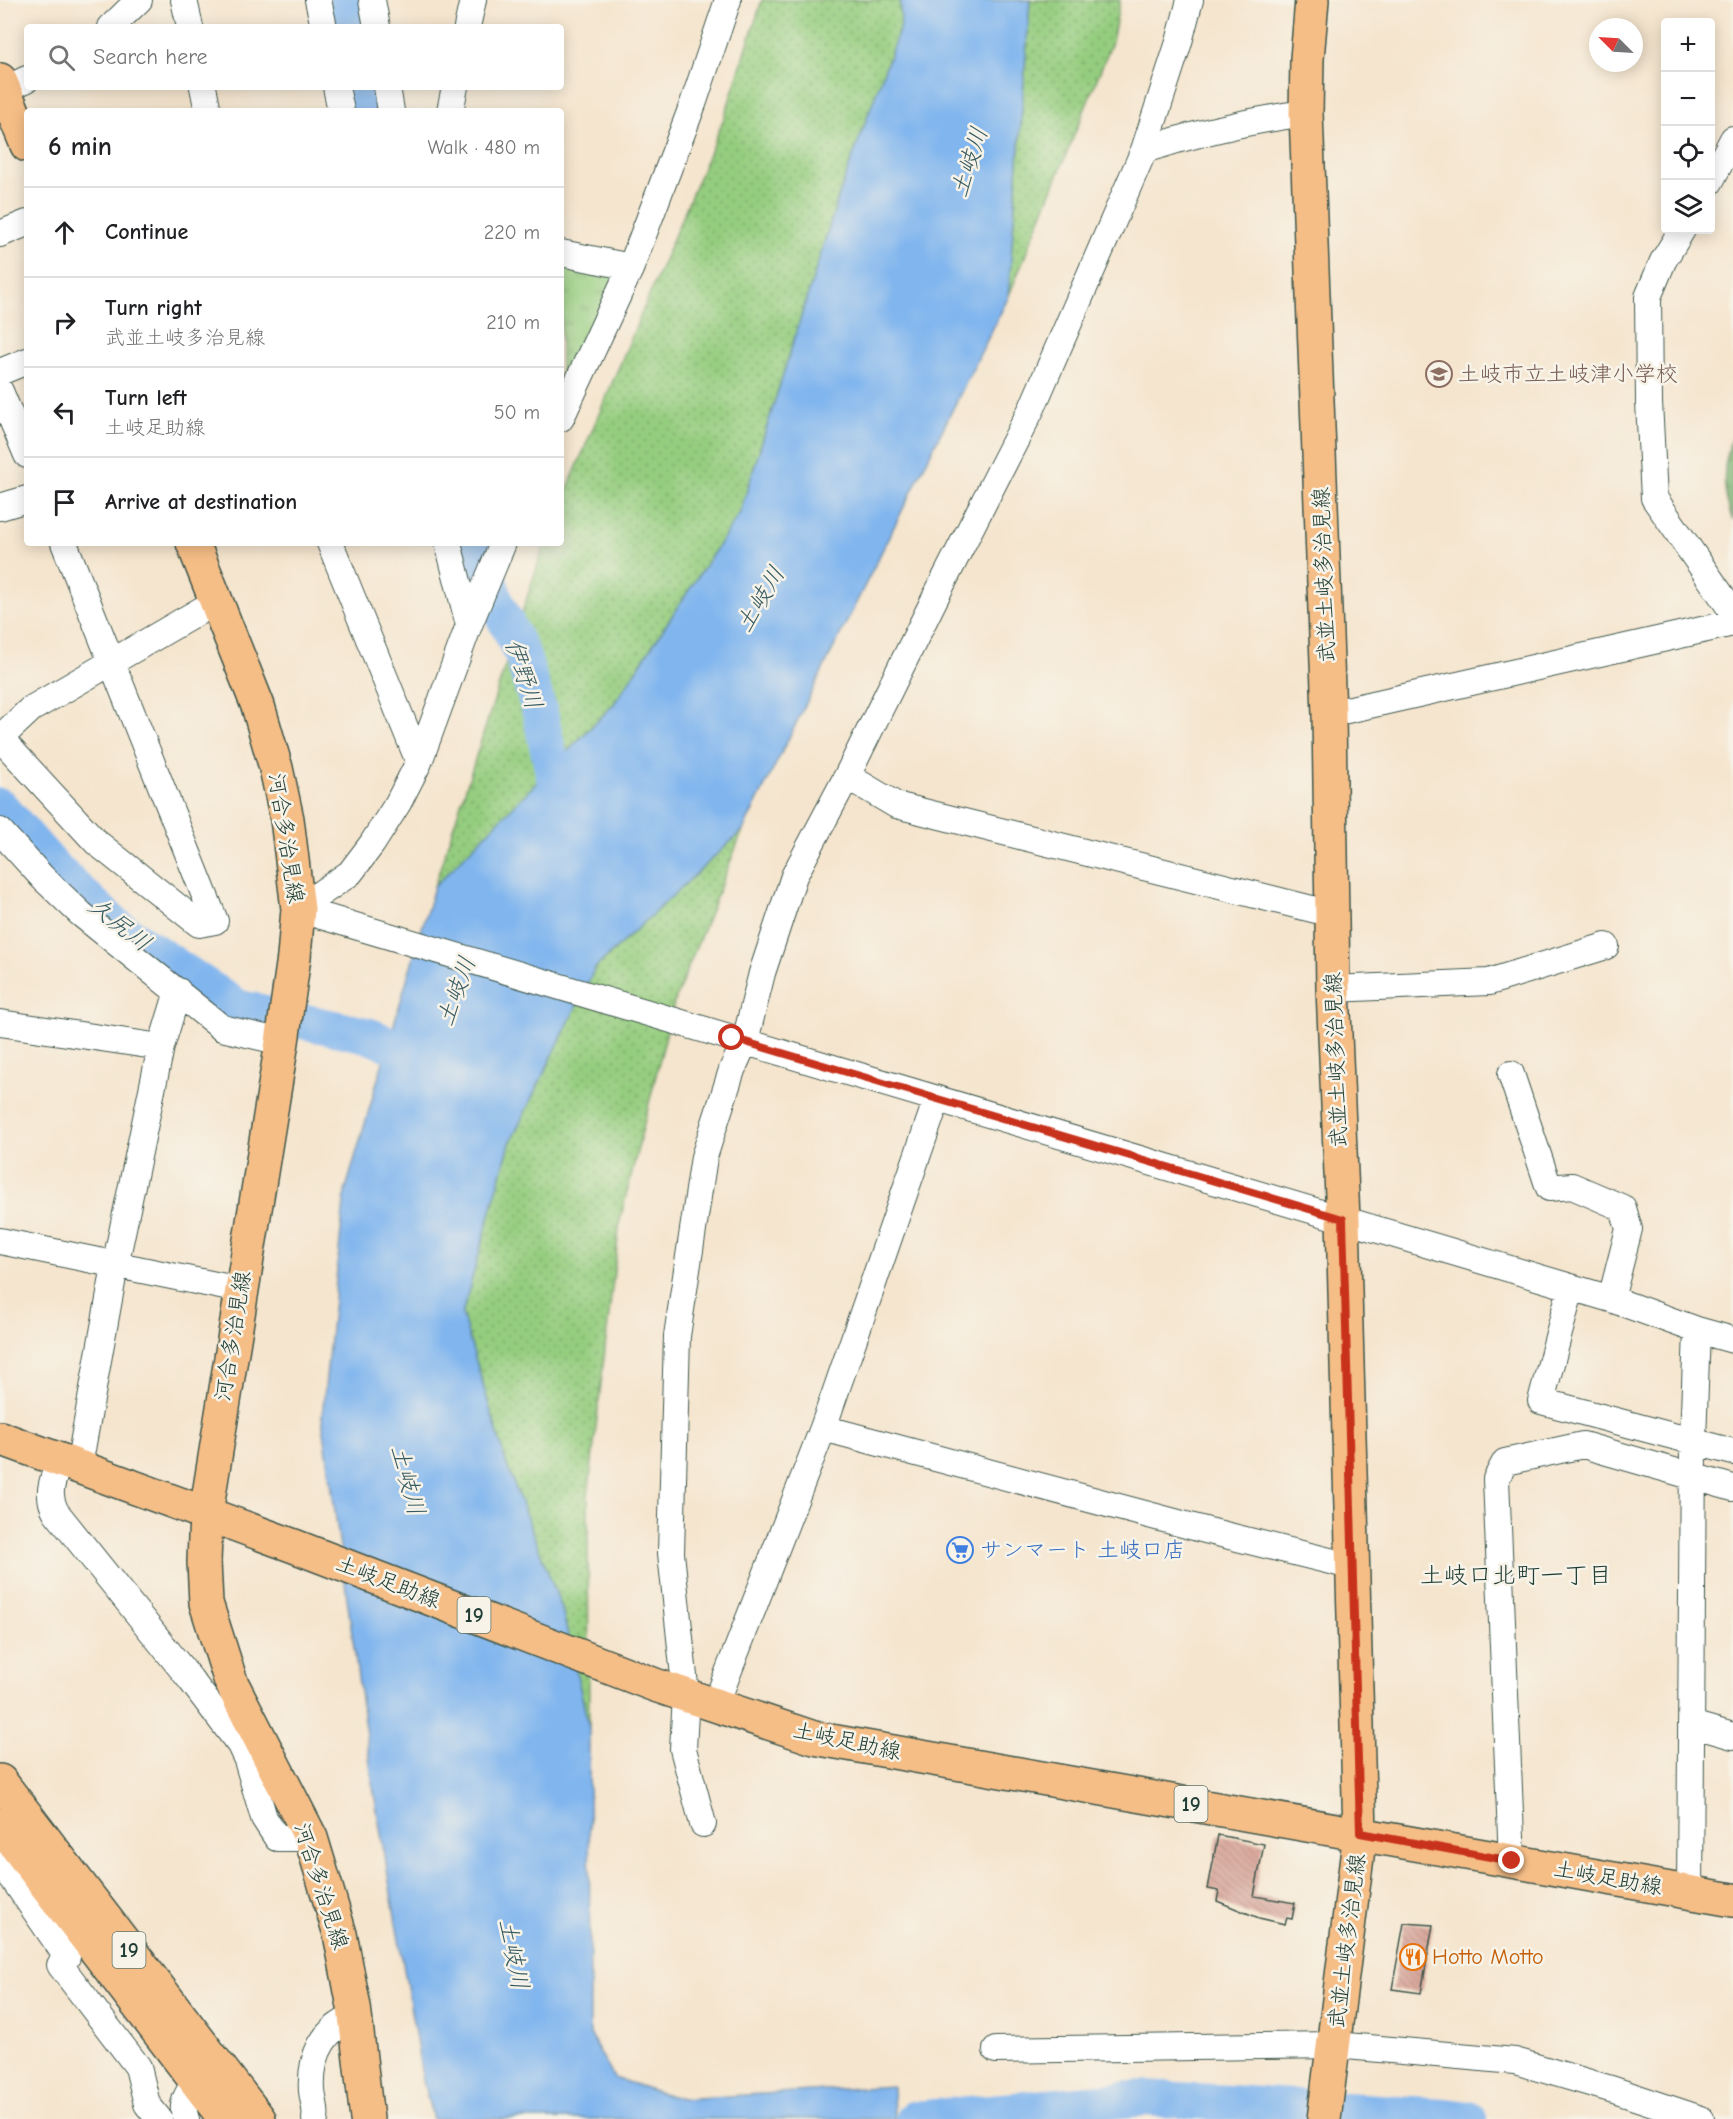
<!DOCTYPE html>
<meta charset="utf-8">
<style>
:root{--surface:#fff;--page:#f2f2f2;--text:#202124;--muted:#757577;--line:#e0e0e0}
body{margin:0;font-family:"Comic Neue","Klee One",sans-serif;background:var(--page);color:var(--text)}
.controls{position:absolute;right:18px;top:18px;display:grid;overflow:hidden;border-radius:6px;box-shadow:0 3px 15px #0003}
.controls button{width:54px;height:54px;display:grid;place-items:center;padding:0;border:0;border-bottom:2px solid var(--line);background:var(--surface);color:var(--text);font:30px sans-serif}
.compass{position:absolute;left:1589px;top:18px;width:54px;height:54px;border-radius:50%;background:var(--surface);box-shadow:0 3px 15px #0003;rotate:294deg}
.stop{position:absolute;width:18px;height:18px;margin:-14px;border:4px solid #c8321e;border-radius:50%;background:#fff}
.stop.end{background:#c8321e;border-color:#fff;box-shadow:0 2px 6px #0008}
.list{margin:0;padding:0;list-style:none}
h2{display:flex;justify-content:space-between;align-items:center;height:78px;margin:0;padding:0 24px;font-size:26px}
h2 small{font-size:20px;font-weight:400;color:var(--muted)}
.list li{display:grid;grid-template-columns:39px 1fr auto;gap:18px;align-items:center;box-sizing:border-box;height:90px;padding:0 24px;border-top:2px solid var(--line)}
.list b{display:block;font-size:22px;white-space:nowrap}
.list p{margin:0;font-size:20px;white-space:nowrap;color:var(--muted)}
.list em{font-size:20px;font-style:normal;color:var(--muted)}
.icon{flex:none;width:33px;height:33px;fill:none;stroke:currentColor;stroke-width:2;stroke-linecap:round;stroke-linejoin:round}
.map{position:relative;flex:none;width:1733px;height:2119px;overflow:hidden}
.search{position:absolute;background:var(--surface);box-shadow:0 3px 15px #0003;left:24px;top:24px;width:540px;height:66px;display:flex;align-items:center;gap:15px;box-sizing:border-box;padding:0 21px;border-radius:6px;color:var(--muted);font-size:22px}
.panel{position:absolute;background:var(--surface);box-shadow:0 3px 15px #0003;left:24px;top:108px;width:540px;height:438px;border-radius:6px}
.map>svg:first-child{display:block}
.grass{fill:url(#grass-dots);stroke:#5a855a;stroke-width:1.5}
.forest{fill:url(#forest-firs);stroke:#4c7651;stroke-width:1.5}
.park{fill:url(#park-tufts);stroke:#5a855a;stroke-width:1.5}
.water{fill:#80b5ee;stroke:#507991;stroke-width:1.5}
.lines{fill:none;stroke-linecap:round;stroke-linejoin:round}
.river{stroke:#80b5ee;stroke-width:36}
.building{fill:url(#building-back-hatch)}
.minor-casing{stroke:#3f564b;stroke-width:28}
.major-casing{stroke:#3f564b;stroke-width:36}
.highway-casing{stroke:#3f564b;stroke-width:36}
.minor{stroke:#fff;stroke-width:26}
.major{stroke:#f6be87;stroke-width:33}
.highway{stroke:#f6be87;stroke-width:33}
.route{stroke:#c8321e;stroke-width:8}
.labels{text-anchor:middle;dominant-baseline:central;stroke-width:5;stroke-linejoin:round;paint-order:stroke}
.shield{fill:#f7f3e8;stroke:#60746a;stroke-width:1.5}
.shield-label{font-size:21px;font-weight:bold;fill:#1f3d34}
.education-label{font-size:22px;fill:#785e54;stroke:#f7f3e8;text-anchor:start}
.street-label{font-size:22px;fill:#1f3d34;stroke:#f7f3e8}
.shop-label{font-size:22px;fill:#366cbe;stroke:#f7f3e8;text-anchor:start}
.food-label{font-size:22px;fill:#c56008;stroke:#f7f3e8;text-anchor:start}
.water-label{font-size:24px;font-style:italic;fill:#375b62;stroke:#f7f3e8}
.neighbourhood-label{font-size:24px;fill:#1f3d34;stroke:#f7f3e8}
</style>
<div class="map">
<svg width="1733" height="2119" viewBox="0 0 1733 2119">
<defs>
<pattern id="grass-dots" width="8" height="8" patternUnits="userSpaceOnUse" patternTransform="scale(1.5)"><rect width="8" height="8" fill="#95cd7f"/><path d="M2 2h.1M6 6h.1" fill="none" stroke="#79a869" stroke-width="1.8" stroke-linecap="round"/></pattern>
<pattern id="forest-firs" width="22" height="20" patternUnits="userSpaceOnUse" patternTransform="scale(1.5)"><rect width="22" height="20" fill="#78b06e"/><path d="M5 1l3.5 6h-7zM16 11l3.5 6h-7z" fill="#62905b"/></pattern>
<pattern id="park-tufts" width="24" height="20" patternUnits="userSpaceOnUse" patternTransform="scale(1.5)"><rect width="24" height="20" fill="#95cd7f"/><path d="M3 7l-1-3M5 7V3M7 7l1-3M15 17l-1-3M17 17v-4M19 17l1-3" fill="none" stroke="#79a869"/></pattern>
<pattern id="building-back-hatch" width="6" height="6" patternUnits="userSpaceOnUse" patternTransform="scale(1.5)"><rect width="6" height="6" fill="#d79f93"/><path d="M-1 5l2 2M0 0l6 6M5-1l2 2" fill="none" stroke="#ae8379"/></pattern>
</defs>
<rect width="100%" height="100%" fill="#f7f3e8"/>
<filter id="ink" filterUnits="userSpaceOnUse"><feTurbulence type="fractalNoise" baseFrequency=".0167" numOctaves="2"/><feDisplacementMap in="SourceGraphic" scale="12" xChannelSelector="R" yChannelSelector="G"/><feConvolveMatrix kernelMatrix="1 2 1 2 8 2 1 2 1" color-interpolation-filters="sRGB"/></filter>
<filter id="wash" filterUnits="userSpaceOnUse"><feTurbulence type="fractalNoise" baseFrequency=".008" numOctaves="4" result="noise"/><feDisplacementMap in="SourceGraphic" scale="24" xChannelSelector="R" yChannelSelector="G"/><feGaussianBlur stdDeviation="1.35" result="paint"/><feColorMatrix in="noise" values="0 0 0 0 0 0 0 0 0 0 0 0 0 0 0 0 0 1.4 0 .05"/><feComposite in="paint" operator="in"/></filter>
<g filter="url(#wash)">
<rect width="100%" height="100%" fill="#f5e5ce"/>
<path class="grass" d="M762,0H900L901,25L840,192L740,513L614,704L434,887L544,545L545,543H561V504L724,118Z
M1030,0H1120L1112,42L1008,298Z
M743,830L674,1003L620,1220L588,1496L589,1728L562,1609L507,1466L462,1314L510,1143L595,968Z"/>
<path class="forest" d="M1733,434V521C1721,491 1722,464 1733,434Z"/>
<path class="park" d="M561,261L617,273L561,395Z"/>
<path class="water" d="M900,0H1030L1008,298L743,830L595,968L510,1143L462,1314L507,1466L562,1609L589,1728L590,2034L614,2078L681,2099L893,2086L894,2119H433L423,2081L374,1793L322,1417L345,1192L434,887L614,704L740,513L840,192L901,25Z"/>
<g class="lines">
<path class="river" d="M346,0L348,27
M358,87L362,111
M477,543L496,602L522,654L540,713L561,809
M0,806L55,869L115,925L239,1008L261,1012
M296,1020L367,1035L430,1061
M913,2119L1145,2098L1446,2116L1469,2119"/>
</g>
<g id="blocks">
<path class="building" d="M1218,1835L1264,1844L1254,1896L1295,1903L1292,1919L1287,1918L1285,1924L1259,1918L1217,1901L1219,1891L1208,1889Z
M1404,1923L1433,1925L1421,1993L1392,1989Z"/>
</g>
</g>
<g filter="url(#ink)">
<use href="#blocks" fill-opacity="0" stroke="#3f564b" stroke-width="1.5"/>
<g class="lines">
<defs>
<path id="minor" d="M184,0L190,27
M318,0L324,27
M372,0L377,27
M111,27L139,0
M467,27L473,0
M203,87L208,111
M336,87L341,111
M387,87L391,111
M4,90L27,79
M450,111L455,87
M1144,150C1197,133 1251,120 1306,113
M1710,182L1733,139
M1682,230L1663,261L1648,297L1649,402L1654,498L1733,612
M0,234L27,223
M561,253L631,267
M0,372L27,361
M0,391L27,455
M561,418L631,267L693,104L728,0
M0,507L27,499
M330,543L419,762
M448,543L469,625
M1329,714L1733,623
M0,738L31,709L217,601
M1,739L96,842L199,924L215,921L64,543
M847,776L896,805L1332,914
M0,831L43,878L81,914L222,1028L282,1042
M298,909L1611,1299L1697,1330L1733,1340
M298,909L350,873L372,844L398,803L419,762L469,625L503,543
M1333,989L1489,982L1606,946
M0,1023L161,1047
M1511,1074L1549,1188L1572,1186L1623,1208L1629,1229L1611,1299
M0,1241L240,1290
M1571,1288L1541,1401L1733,1452
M823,1428L1205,1530L1354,1567
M60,1459C54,1478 45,1493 56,1512L190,1679L240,1745L247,1760L264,1818L277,1838H311
M79,1466L115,1266L161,1047L178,991
M715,1706L823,1428L937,1099
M1691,1724L1733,1736
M703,1824L683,1749L686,1695L671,1553L677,1336L704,1157L732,1070L745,1041L762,973L794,876L847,776L940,588L1032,408L1144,150L1179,42L1190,0
M0,1860L67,1957L60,1965L138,2067L147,2104L159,2119
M1512,1861L1496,1479L1505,1462L1583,1445L1733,1488
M1690,1893L1693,1441L1697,1330
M996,2050L1335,2045L1515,2061L1614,2090L1701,2119
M186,2119C180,2105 187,2094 195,2083
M315,2119C317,2109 313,2102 312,2091C310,2057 322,2029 355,2017"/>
<path id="major" d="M1312,0L1307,59L1306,113L1329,714L1333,989L1343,1219L1360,1833L1324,2119
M0,80L27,145
M193,543L258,706L276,768L287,819L298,909L294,957L282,1042L206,1513L204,1562L206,1603L231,1682L311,1838L340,1934L354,2007L367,2119
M0,1438L294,1546L655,1685L814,1738L1733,1900"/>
<path id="highway" d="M0,1781L259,2119
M0,1825L225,2119"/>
</defs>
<use href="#minor" class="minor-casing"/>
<use href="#major" class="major-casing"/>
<use href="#highway" class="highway-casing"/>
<use href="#minor" class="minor"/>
<use href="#major" class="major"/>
<use href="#highway" class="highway"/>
</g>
</g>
<g class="lines" filter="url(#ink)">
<path class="route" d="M732,1038L1343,1219L1360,1833L1512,1861"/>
</g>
<defs>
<symbol id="school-ring" viewBox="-11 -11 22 22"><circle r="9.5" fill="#f7f3e8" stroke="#8d6e63" stroke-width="1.5"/><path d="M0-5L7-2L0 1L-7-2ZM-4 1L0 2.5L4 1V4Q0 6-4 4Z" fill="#8d6e63"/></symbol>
<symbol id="supermarket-ring" viewBox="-11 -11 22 22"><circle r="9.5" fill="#f7f3e8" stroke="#3f7fe0" stroke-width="1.5"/><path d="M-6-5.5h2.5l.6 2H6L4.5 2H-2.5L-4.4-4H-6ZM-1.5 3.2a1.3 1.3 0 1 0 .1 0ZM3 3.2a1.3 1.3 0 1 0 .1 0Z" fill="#3f7fe0"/></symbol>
<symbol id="restaurant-ring" viewBox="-11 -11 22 22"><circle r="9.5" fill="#f7f3e8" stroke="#e8710a" stroke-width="1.5"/><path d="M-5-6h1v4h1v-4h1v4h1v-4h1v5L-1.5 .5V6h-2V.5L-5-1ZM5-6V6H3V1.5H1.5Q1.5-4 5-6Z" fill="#e8710a"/></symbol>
</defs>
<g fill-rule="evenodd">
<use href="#school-ring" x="1424" y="359" width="30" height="30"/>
<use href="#supermarket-ring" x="945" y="1535" width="30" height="30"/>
<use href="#restaurant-ring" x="1398" y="1942" width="30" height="30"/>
</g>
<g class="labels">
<g class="shield">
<rect x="457.5" y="1597" width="33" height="36" rx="4.5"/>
<rect x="1174.5" y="1786" width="33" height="36" rx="4.5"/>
<rect x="112.5" y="1932" width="33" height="36" rx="4.5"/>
</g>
<g class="shield-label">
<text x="474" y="1615">19</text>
<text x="1191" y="1804">19</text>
<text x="129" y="1950">19</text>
</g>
<g class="education-label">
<text x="1458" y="374">土岐市立土岐津小学校</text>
</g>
<g class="street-label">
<text transform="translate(1324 575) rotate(-92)">武並土岐多治見線</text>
<text transform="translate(286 838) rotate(81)">河合多治見線</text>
<text transform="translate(1336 1060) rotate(-92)">武並土岐多治見線</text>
<text transform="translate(233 1336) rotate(-81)">河合多治見線</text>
<text transform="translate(388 1582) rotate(21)">土岐足助線</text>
<text transform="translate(847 1741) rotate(12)">土岐足助線</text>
<text transform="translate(1608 1878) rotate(10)">土岐足助線</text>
<text transform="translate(321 1886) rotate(72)">河合多治見線</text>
<text transform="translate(1347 1941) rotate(-83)">武並土岐多治見線</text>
</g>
<g class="shop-label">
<text x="980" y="1550">サンマート 土岐口店</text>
</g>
<g class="food-label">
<text x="1432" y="1957">Hotto Motto</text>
</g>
<g class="water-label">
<text transform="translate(969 162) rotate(-72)">土岐川</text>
<text transform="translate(760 599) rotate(-59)">土岐川</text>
<text transform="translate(524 674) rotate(72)">伊野川</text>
<text transform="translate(120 924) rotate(38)">久尻川</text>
<text transform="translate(456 991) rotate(-70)">土岐川</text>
<text transform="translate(408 1480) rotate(75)">土岐川</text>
<text transform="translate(514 1954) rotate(79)">土岐川</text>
</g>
<g class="neighbourhood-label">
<text x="1516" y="1575">土岐口北町一丁目</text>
</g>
</g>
</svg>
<div class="controls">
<button>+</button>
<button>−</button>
<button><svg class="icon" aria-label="locate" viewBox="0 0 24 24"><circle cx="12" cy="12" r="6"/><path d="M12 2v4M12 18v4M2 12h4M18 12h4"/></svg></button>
<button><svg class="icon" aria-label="layers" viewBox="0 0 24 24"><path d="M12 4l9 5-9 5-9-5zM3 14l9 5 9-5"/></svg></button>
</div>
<svg class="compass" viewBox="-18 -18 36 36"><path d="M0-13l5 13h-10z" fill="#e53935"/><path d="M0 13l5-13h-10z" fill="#757577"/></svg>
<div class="stop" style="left:732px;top:1038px"></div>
<div class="stop end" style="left:1512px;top:1861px"></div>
<div class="search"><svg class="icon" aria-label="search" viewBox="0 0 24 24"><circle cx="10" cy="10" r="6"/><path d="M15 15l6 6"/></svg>Search here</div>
<section class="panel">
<h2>6 min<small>Walk · 480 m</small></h2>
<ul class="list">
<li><svg class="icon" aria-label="ahead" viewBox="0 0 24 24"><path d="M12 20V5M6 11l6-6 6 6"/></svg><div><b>Continue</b></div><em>220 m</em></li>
<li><svg class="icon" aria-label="right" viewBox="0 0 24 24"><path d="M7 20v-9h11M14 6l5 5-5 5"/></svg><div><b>Turn right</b><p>武並土岐多治見線</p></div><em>210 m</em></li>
<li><svg class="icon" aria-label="left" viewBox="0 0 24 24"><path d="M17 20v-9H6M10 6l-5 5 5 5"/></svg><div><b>Turn left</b><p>土岐足助線</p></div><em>50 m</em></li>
<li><svg class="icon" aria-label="arrive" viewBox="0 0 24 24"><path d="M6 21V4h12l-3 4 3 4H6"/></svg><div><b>Arrive at destination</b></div></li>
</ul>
</section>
</div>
